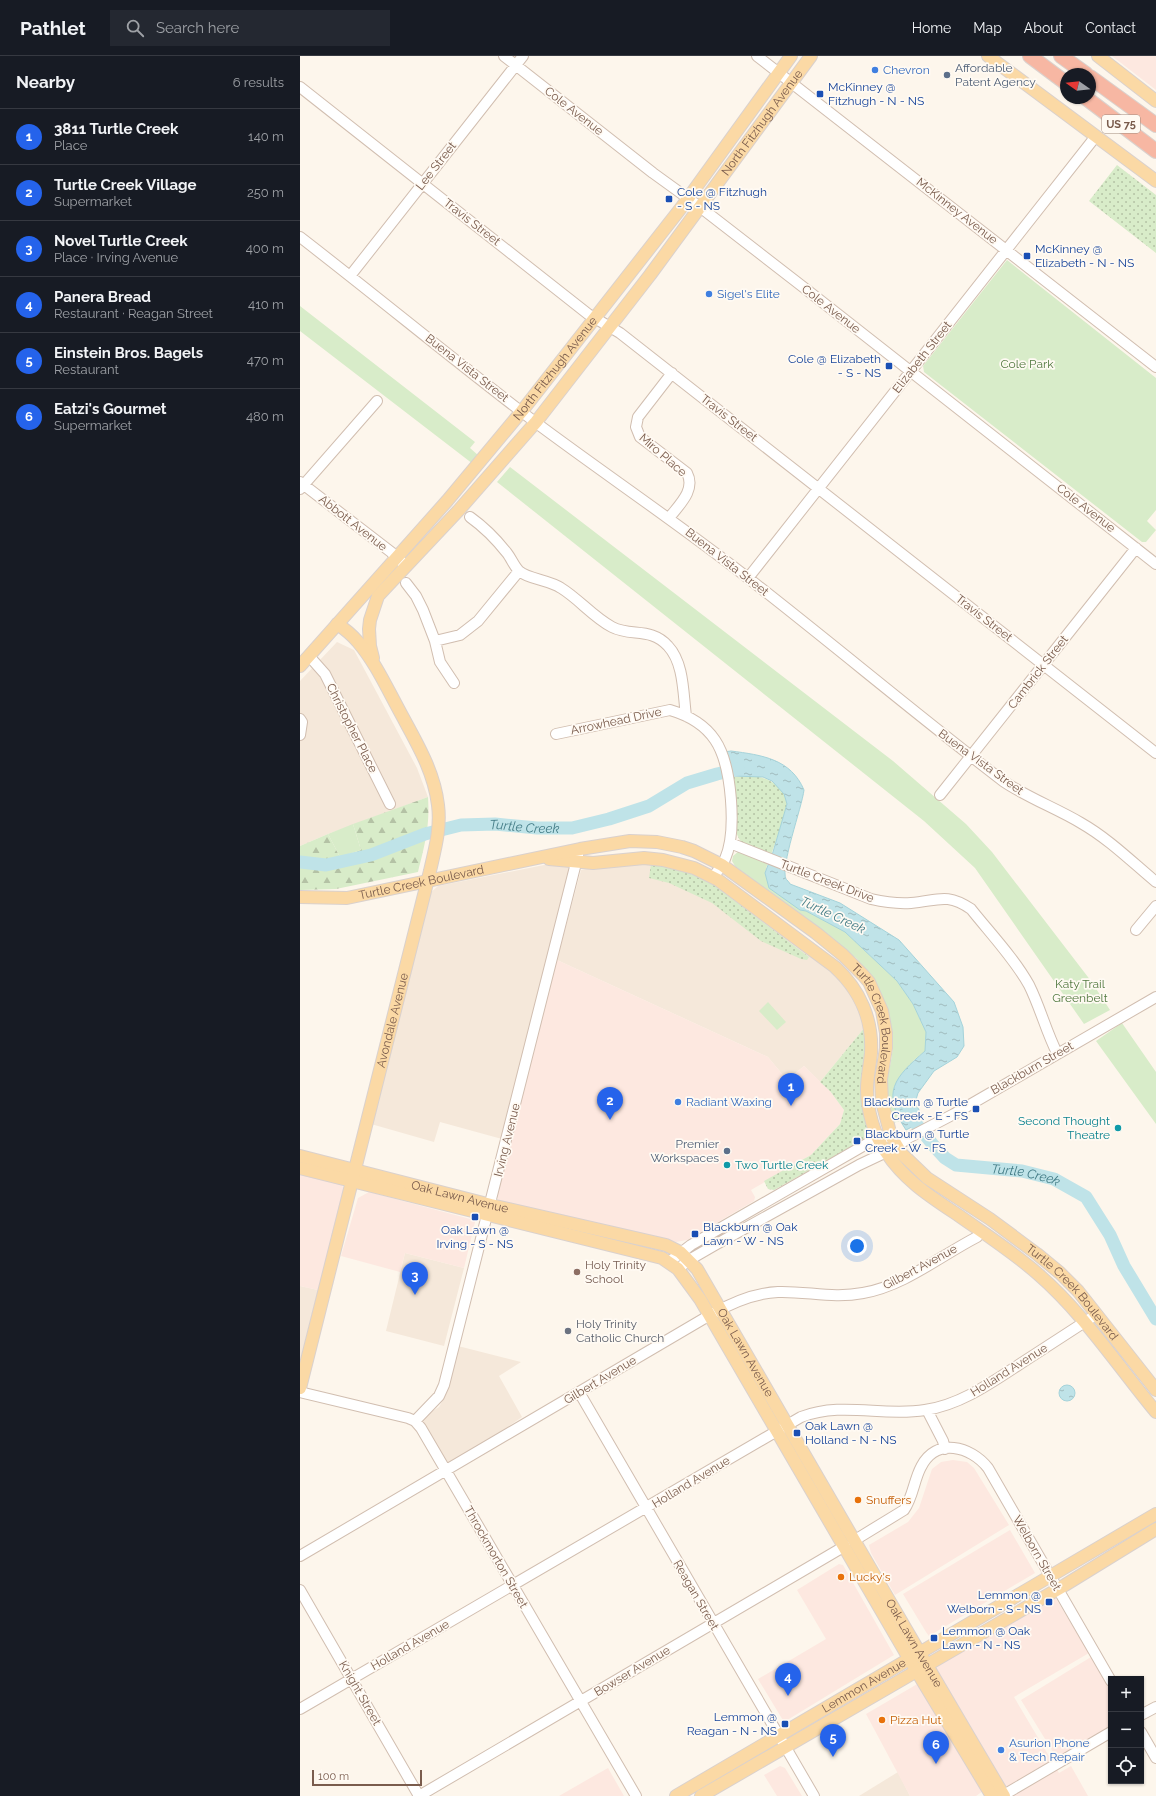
<!DOCTYPE html>
<meta charset="utf-8">
<style>
:root{--surface:#171b24;--page:#242831;--text:#f1f3f6;--muted:#9ea1a6;--line:#363941;--accent:#2563eb}
body{margin:0;font-family:Raleway,sans-serif;background:var(--page);color:var(--text)}
.controls{position:absolute;right:12px;bottom:12px;display:grid;overflow:hidden;border-radius:0px;box-shadow:0 1px 3px #0004}
.controls button{width:36px;height:36px;display:grid;place-items:center;padding:0;border:0;border-bottom:1px solid var(--line);background:var(--surface);color:var(--text);font:20px sans-serif}
.compass{position:absolute;left:760px;top:12px;width:36px;height:36px;border-radius:50%;background:var(--surface);box-shadow:0 1px 3px #0004;rotate:284deg}
.scale{position:absolute;left:12px;bottom:10px;width:110px;box-sizing:border-box;padding-left:4px;border:2px solid #7a5c4d;border-top:0;font-size:11px;line-height:14px;white-space:nowrap;color:#7a5c4d;-webkit-text-stroke:3px #fffaf3;paint-order:stroke}
.you{position:absolute;left:557px;top:1190px;width:14px;height:14px;margin:-10px;border:3px solid #fff;border-radius:50%;background:#1a73e8;box-shadow:0 0 0 6px #1a73e833}
.badge{display:grid;place-items:center;width:26px;height:26px;border-radius:50%;background:var(--accent);color:#fff;font-size:13px;font-weight:700}
.pin{position:absolute;translate:-50% -33px;filter:drop-shadow(0 1px 2px #0008)}
.pin::after{content:'';position:absolute;top:21px;width:14px;height:12px;background:inherit;clip-path:polygon(0 0,100% 0,50% 100%)}
.list{margin:0;padding:0;list-style:none}
h2{display:flex;justify-content:space-between;align-items:center;height:52px;margin:0;padding:0 16px;font-size:17px}
h2 small{font-size:13px;font-weight:400;color:var(--muted)}
.list li{display:grid;grid-template-columns:26px 1fr auto;gap:12px;align-items:center;box-sizing:border-box;height:56px;padding:0 16px;border-top:1px solid var(--line)}
.list b{display:block;font-size:15px;white-space:nowrap}
.list p{margin:0;font-size:13px;white-space:nowrap;color:var(--muted)}
.list em{font-size:13px;font-style:normal;color:var(--muted)}
.icon{flex:none;width:22px;height:22px;fill:none;stroke:currentColor;stroke-width:2;stroke-linecap:round;stroke-linejoin:round}
.map{position:relative;flex:none;width:856px;height:1740px;overflow:hidden}
header{display:flex;align-items:center;gap:24px;box-sizing:border-box;height:56px;padding:0 20px;background:var(--surface);border-bottom:1px solid var(--line)}
header strong{font-size:19px}
nav{display:flex;gap:22px;margin-inline-start:auto;font-size:14px}
.search{width:280px;height:36px;background:var(--page);display:flex;align-items:center;gap:10px;box-sizing:border-box;padding:0 14px;border-radius:0px;color:var(--muted);font-size:15px}
main{display:flex}
aside{flex:1;background:var(--surface)}
.map>svg:first-child{display:block}
.residential{fill:#f5e8da}
.commercial{fill:#fde8e0}
.grass{fill:url(#grass-dots)}
.forest{fill:url(#forest-firs)}
.park{fill:#d8ecc9}
.water{fill:url(#water-ripples);stroke:#a5d3da}
.lines{fill:none;stroke-linecap:round;stroke-linejoin:round}
.river{stroke:#bfe3e8;stroke-width:13}
.minor-casing{stroke:#d1beb0;stroke-width:12}
.major-casing{stroke:#dad1cd;stroke-width:14}
.highway-casing{stroke:#dad1cd;stroke-width:16}
.minor{stroke:#fff;stroke-width:10}
.major{stroke:#fbd9a5;stroke-width:12}
.highway{stroke:#f7b7a3;stroke-width:14}
.shop-dot{fill:#3f7fe0;stroke:#fffaf3;stroke-width:1.5}
.service-dot{fill:#5c6f8a;stroke:#fffaf3;stroke-width:1.5}
.transit-dot{fill:#1a4fb4;stroke:#fffaf3;stroke-width:1.5}
.culture-dot{fill:#0f9aa8;stroke:#fffaf3;stroke-width:1.5}
.education-dot{fill:#8d6e63;stroke:#fffaf3;stroke-width:1.5}
.worship-dot{fill:#6b7280;stroke:#fffaf3;stroke-width:1.5}
.food-dot{fill:#e8710a;stroke:#fffaf3;stroke-width:1.5}
.labels{text-anchor:middle;dominant-baseline:central;stroke-width:3.5;stroke-linejoin:round;paint-order:stroke}
.shield{fill:#fffaf3;stroke:#a28b7f;stroke-width:1}
.shield-label{font-size:11px;font-weight:bold;fill:#7a5c4d}
.service-label{font-size:12px;fill:#4e5e75;stroke:#fffaf3;text-anchor:start}
.shop-label{font-size:12px;fill:#366cbe;stroke:#fffaf3;text-anchor:start}
.transit-label{font-size:12px;fill:#164399;stroke:#fffaf3;text-anchor:start}
.street-label{font-size:12px;fill:#7a5c4d;stroke:#fffaf3}
.park-label{font-size:12px;fill:#537a41;stroke:#fffaf3}
.culture-label{font-size:12px;fill:#0d838f;stroke:#fffaf3;text-anchor:end}
.education-label{font-size:12px;fill:#785e54;stroke:#fffaf3;text-anchor:start}
.worship-label{font-size:12px;fill:#5b616d;stroke:#fffaf3;text-anchor:start}
.food-label{font-size:12px;fill:#c56008;stroke:#fffaf3;text-anchor:start}
.water-label{font-size:13px;font-style:italic;fill:#437c86;stroke:#fffaf3}
</style>
<header>
<strong>Pathlet</strong>
<div class="search"><svg class="icon" aria-label="search" viewBox="0 0 24 24"><circle cx="10" cy="10" r="6"/><path d="M15 15l6 6"/></svg>Search here</div>
<nav><a>Home</a><a>Map</a><a>About</a><a>Contact</a></nav>
</header>
<main>
<aside>
<h2>Nearby<small>6 results</small></h2>
<ul class="list">
<li><span class="badge">1</span><div><b>3811 Turtle Creek</b><p>Place</p></div><em>140 m</em></li>
<li><span class="badge">2</span><div><b>Turtle Creek Village</b><p>Supermarket</p></div><em>250 m</em></li>
<li><span class="badge">3</span><div><b>Novel Turtle Creek</b><p>Place · Irving Avenue</p></div><em>400 m</em></li>
<li><span class="badge">4</span><div><b>Panera Bread</b><p>Restaurant · Reagan Street</p></div><em>410 m</em></li>
<li><span class="badge">5</span><div><b>Einstein Bros. Bagels</b><p>Restaurant</p></div><em>470 m</em></li>
<li><span class="badge">6</span><div><b>Eatzi's Gourmet</b><p>Supermarket</p></div><em>480 m</em></li>
</ul>
</aside>
<div class="map">
<svg width="856" height="1740" viewBox="0 0 856 1740">
<defs>
<pattern id="grass-dots" width="8" height="8" patternUnits="userSpaceOnUse"><rect width="8" height="8" fill="#d8ecc9"/><path d="M2 2h.1M6 6h.1" fill="none" stroke="#b4c2a5" stroke-width="1.8" stroke-linecap="round"/></pattern>
<pattern id="forest-firs" width="22" height="20" patternUnits="userSpaceOnUse"><rect width="22" height="20" fill="#d8ecc9"/><path d="M5 1l3.5 6h-7zM16 11l3.5 6h-7z" fill="#b4c2a5"/></pattern>
<pattern id="water-ripples" width="26" height="14" patternUnits="userSpaceOnUse"><rect width="26" height="14" fill="#bfe3e8"/><path d="M2 4q2-2 4 0t4 0M15 11q2-2 4 0t4 0" fill="none" stroke="#a0bbbe"/></pattern>
</defs>
<rect width="100%" height="100%" fill="#fdf6ec"/>
<path class="residential" d="M37,586L54,594L117,712L128,741L28,778L0,790V625Z
M322,807H361L405,822L529,913L542,925L552,938L565,971L520,1026L504,1010L487,1024L468,1001L257,904L281,814Z
M249,808L266,809L269,812L268,822L245,910L202,1083L140,1066L134,1086L71,1068L129,838L138,830Z
M105,1197L164,1212L144,1290L86,1275Z
M0,1230L18,1234L0,1305Z
M158,1290L221,1306L199,1320L222,1361L159,1405L151,1408L147,1406L126,1375L122,1365L123,1361L139,1351L144,1342Z
M598,1716L610,1740H559Z"/>
<path class="commercial" d="M812,0H856V34Z
M257,904L468,1001L487,1024L504,1010L530,1035L544,1054L540,1068L511,1099L451,1134L455,1141L454,1145L387,1184L376,1186L366,1184L200,1147L198,1143L197,1138Z
M0,1117L41,1127L44,1133L18,1234L0,1230Z
M69,1136L174,1164L175,1166L164,1212L105,1197L100,1216L41,1200L58,1142Z
M653,1404L667,1406L674,1412L709,1469L595,1539L571,1497L569,1489L608,1466L619,1452L632,1413L641,1406Z
M710,1474L735,1517L629,1580L626,1576L603,1538Z
M539,1508L543,1509L594,1599L484,1666L458,1623L526,1583L497,1534Z
M755,1541L789,1597L714,1641L759,1717L771,1710L788,1740H709L634,1611Z
M791,1601L811,1635V1672L758,1704L721,1644Z
M619,1627L683,1735L676,1740H610L566,1658Z
M480,1710L485,1712L502,1740H477L464,1719Z
M308,1712L324,1740H259L285,1725Z"/>
<path class="grass" d="M817,109L856,139V197L789,145Z
M453,720C467,721 487,731 487,748C486,761 475,786 471,800C462,796 452,794 445,789C429,779 434,738 434,721Z
M351,808L375,812L391,818L415,830L509,901L507,904L501,903L461,885L412,847L369,827L349,822Z
M565,971L566,996L561,1040L569,1078L567,1082L474,1134L468,1133L464,1125L511,1099L540,1068L544,1054L530,1035L520,1026Z"/>
<path class="forest" d="M128,741C130,770 125,788 118,816L36,833L0,834V790L28,778L40,801L61,794L53,768Z"/>
<path class="park" d="M707,204L856,322V454L847,465L856,474L846,486H842L624,316L623,310Z
M0,250L175,386L170,392L179,400L173,408L0,275Z
M210,411L593,705L666,768L692,796L791,925L810,954L784,968L675,812L624,765L197,426Z
M53,768L61,794L40,801L28,778Z
M439,795L468,805L465,818L500,854L506,855L545,876L597,925L613,948L626,976L625,995L613,1005L597,1060L600,1065L593,1067C590,1055 585,1041 586,1028C589,1014 593,1000 593,985C592,954 576,924 556,902L435,810L432,805L433,800Z
M468,946L486,966L477,974L459,955Z
M822,967L856,1016V1068L796,985Z"/>
<path class="water" d="M431,695C462,699 491,703 504,734C502,751 480,811 486,823C486,823 490,827 490,828L540,847L599,884L654,946L663,971L664,990L657,1001L634,1015L618,1037L615,1047L625,1064L606,1074C581,1036 594,1022 625,995L626,976L613,948L597,925L545,876L506,855L500,854L469,832L465,817L473,796L487,748L484,738L472,725L463,721L432,720L423,696Z
M759 1337a8 8 0 1 1 16 0a8 8 0 1 1-16 0Z"/>
<g class="lines">
<g class="river">
<path id="s1" d="M0,806L26,809L71,799L125,778L161,769L195,768L237,772H272L309,763L349,750L387,727L417,718L438,713"/>
<path id="s2" d="M609,1053L613,1064L634,1090L645,1102L656,1109L722,1115L754,1123L786,1141L810,1179L824,1210L856,1263"/>
</g>
<defs>
<path id="minor" d="M204,0L353,117L400,151L507,234L856,508
M457,0L856,311
M0,31L288,258L320,277L856,697
M0,181C79,242 156,306 235,366C306,419 379,468 448,522C534,589 617,659 703,725C728,742 756,752 781,767C809,783 832,806 856,826
M50,220L223,0
M0,426L91,496L106,510
M0,433L77,345
M170,461C184,471 196,483 207,497C211,502 214,510 219,515C228,523 249,524 261,532C279,543 293,561 312,571C331,581 351,571 368,590C384,607 383,637 386,660
M369,462C379,449 396,434 387,417L340,381L336,371L338,361L372,317
M448,522L796,80
M106,527L116,540L123,554L135,585L140,606L154,627
M135,585L160,579L178,565L219,515
M9,600L25,618L90,748
M0,663L2,666L0,679
M256,678L370,654C387,659 405,669 415,684C432,709 437,776 425,803C422,810 417,816 413,821
M640,739L836,492
M430,787L571,843C584,846 597,848 611,847C637,845 646,836 671,853C690,877 714,902 729,929C740,951 746,975 757,997
M836,874L856,850
M369,1206L391,1189L570,1086L591,1080L608,1082
M378,1213L389,1204L415,1189L559,1109L597,1091L608,1082L654,1058L856,941
M0,1336L108,1362L115,1365L121,1372L336,1740
M279,1336L514,1740
M627,1354L643,1385L645,1393
M115,1365L139,1340L144,1329L278,799
M555,1484L604,1454C613,1441 614,1424 621,1411C636,1381 671,1390 688,1412L811,1625
M0,1500L410,1259C431,1247 453,1237 478,1236C507,1235 533,1243 563,1237C604,1230 640,1200 677,1181L681,1175
M0,1534L119,1740
M0,1653L501,1361C543,1345 582,1361 625,1354C660,1349 691,1327 720,1308C746,1291 771,1275 797,1258
M841,1659L856,1651
M841,1676L856,1702
M119,1740L545,1490
M702,1740L811,1676"/>
<g id="major">
<path d="M688,0L856,125"/>
<path d="M798,0L856,45"/>
<path id="s3" d="M73,602L70,590L69,573L70,564L78,540L158,455L236,366L350,219L511,0"/>
<path id="s4" d="M0,610L147,445L222,355L381,152L491,0"/>
<path d="M249,803L293,807L344,802L363,804L394,812L418,824L535,911C560,934 573,964 571,997C570,1009 567,1021 567,1033C567,1054 574,1079 586,1096C604,1124 631,1141 658,1159C685,1178 713,1196 738,1218C784,1258 817,1309 856,1356"/>
<path id="s5" d="M0,841L47,842L280,793L330,785L357,786L382,791L394,795L422,809L516,877L543,899L563,919L569,926L582,955L586,977V992L581,1023L582,1046L591,1080L601,1097L627,1122L690,1163L737,1198L760,1217L778,1235L856,1334"/>
<path id="s6" d="M0,1100L191,1149L366,1189L380,1196L397,1213C499,1389 600,1565 704,1740"/>
<path d="M0,1112L362,1202L378,1213L400,1243L610,1604L692,1740"/>
<path id="s7" d="M0,1332L130,815C135,793 141,772 138,749C134,714 115,684 99,654C86,630 75,606 58,586C52,579 45,573 37,568"/>
<path id="s8" d="M376,1740L856,1458"/>
<path d="M401,1740L765,1529L856,1473"/>
</g>
<path id="highway" d="M730,0L766,27
M761,0L786,18
M790,21L856,69
M786,42L856,95"/>
</defs>
<use href="#minor" class="minor-casing"/>
<use href="#major" class="major-casing"/>
<use href="#highway" class="highway-casing"/>
<use href="#minor" class="minor"/>
<use href="#major" class="major"/>
<use href="#highway" class="highway"/>
</g>
<g class="shop-dot">
<circle cx="575" cy="14" r="4"/>
<circle cx="409" cy="238" r="4"/>
<circle cx="378" cy="1046" r="4"/>
<circle cx="701" cy="1694" r="4"/>
</g>
<g class="service-dot">
<circle cx="647" cy="19" r="4"/>
<circle cx="427" cy="1095" r="4"/>
</g>
<g class="transit-dot">
<rect x="516" y="34" width="8" height="8" rx="2"/>
<rect x="365" y="139" width="8" height="8" rx="2"/>
<rect x="723" y="196" width="8" height="8" rx="2"/>
<rect x="585" y="306" width="8" height="8" rx="2"/>
<rect x="672" y="1049" width="8" height="8" rx="2"/>
<rect x="553" y="1081" width="8" height="8" rx="2"/>
<rect x="171" y="1157" width="8" height="8" rx="2"/>
<rect x="391" y="1174" width="8" height="8" rx="2"/>
<rect x="493" y="1373" width="8" height="8" rx="2"/>
<rect x="745" y="1542" width="8" height="8" rx="2"/>
<rect x="630" y="1578" width="8" height="8" rx="2"/>
<rect x="481" y="1664" width="8" height="8" rx="2"/>
</g>
<g class="culture-dot">
<circle cx="818" cy="1072" r="4"/>
<circle cx="427" cy="1109" r="4"/>
</g>
<circle class="education-dot" cx="277" cy="1216" r="4"/>
<circle class="worship-dot" cx="268" cy="1275" r="4"/>
<g class="food-dot">
<circle cx="558" cy="1444" r="4"/>
<circle cx="541" cy="1521" r="4"/>
<circle cx="582" cy="1664" r="4"/>
</g>
<g class="labels">
<rect class="shield" x="802" y="59" width="38" height="18" rx="3"/>
<g class="shield-label">
<text x="821" y="68">US 75</text>
</g>
<g class="service-label">
<text x="655" y="12">Affordable<tspan x="655" dy="14">Patent Agency</tspan></text>
<text x="419" y="1088" text-anchor="end">Premier<tspan x="419" dy="14">Workspaces</tspan></text>
</g>
<g class="shop-label">
<text x="583" y="14">Chevron</text>
<text x="417" y="238">Sigel's Elite</text>
<text x="386" y="1046">Radiant Waxing</text>
<text x="709" y="1687">Asurion Phone<tspan x="709" dy="14">&amp; Tech Repair</tspan></text>
</g>
<g class="transit-label">
<text x="528" y="31">McKinney @<tspan x="528" dy="14">Fitzhugh - N - NS</tspan></text>
<text x="377" y="136">Cole @ Fitzhugh<tspan x="377" dy="14">- S - NS</tspan></text>
<text x="735" y="193">McKinney @<tspan x="735" dy="14">Elizabeth - N - NS</tspan></text>
<text x="581" y="303" text-anchor="end">Cole @ Elizabeth<tspan x="581" dy="14">- S - NS</tspan></text>
<text x="668" y="1046" text-anchor="end">Blackburn @ Turtle<tspan x="668" dy="14">Creek - E - FS</tspan></text>
<text x="565" y="1078">Blackburn @ Turtle<tspan x="565" dy="14">Creek - W - FS</tspan></text>
<text x="403" y="1171">Blackburn @ Oak<tspan x="403" dy="14">Lawn - W - NS</tspan></text>
<text x="175" y="1174" text-anchor="middle">Oak Lawn @<tspan x="175" dy="14">Irving - S - NS</tspan></text>
<text x="505" y="1370">Oak Lawn @<tspan x="505" dy="14">Holland - N - NS</tspan></text>
<text x="741" y="1539" text-anchor="end">Lemmon @<tspan x="741" dy="14">Welborn - S - NS</tspan></text>
<text x="642" y="1575">Lemmon @ Oak<tspan x="642" dy="14">Lawn - N - NS</tspan></text>
<text x="477" y="1661" text-anchor="end">Lemmon @<tspan x="477" dy="14">Reagan - N - NS</tspan></text>
</g>
<g class="street-label">
<text transform="translate(274 55) rotate(38)">Cole Avenue</text>
<text stroke="none"><textPath href="#s3" startOffset="674">North Fitzhugh Avenue</textPath></text>
<text transform="translate(136 110) rotate(-52)">Lee Street</text>
<text transform="translate(657 155) rotate(38)">McKinney Avenue</text>
<text transform="translate(172 166) rotate(38)">Travis Street</text>
<text transform="translate(531 253) rotate(38)">Cole Avenue</text>
<text transform="translate(622 301) rotate(-52)">Elizabeth Street</text>
<text transform="translate(167 312) rotate(38)">Buena Vista Street</text>
<text stroke="none"><textPath href="#s4" startOffset="392">North Fitzhugh Avenue</textPath></text>
<text transform="translate(429 362) rotate(38)">Travis Street</text>
<text transform="translate(363 399) rotate(41)">Miro Place</text>
<text transform="translate(786 452) rotate(38)">Cole Avenue</text>
<text transform="translate(53 467) rotate(38)">Abbott Avenue</text>
<text transform="translate(427 506) rotate(38)">Buena Vista Street</text>
<text transform="translate(684 562) rotate(38)">Travis Street</text>
<text transform="translate(738 616) rotate(-52)">Cambrick Street</text>
<text transform="translate(316 665) rotate(-12)">Arrowhead Drive</text>
<text transform="translate(52 672) rotate(63)">Christopher Place</text>
<text transform="translate(681 706) rotate(36)">Buena Vista Street</text>
<text transform="translate(527 825) rotate(21)">Turtle Creek Drive</text>
<text stroke="none"><textPath href="#s5" startOffset="123">Turtle Creek Boulevard</textPath></text>
<text stroke="none"><textPath href="#s7" startOffset="379">Avondale Avenue</textPath></text>
<text stroke="none"><textPath href="#s5" startOffset="662">Turtle Creek Boulevard</textPath></text>
<text transform="translate(732 1012) rotate(-30)">Blackburn Street</text>
<text transform="translate(207 1084) rotate(-76)">Irving Avenue</text>
<text stroke="none"><textPath href="#s6" startOffset="165">Oak Lawn Avenue</textPath></text>
<text transform="translate(620 1211) rotate(-28)">Gilbert Avenue</text>
<text stroke="none"><textPath href="#s5" startOffset="1021">Turtle Creek Boulevard</textPath></text>
<text stroke="none"><textPath href="#s6" startOffset="513">Oak Lawn Avenue</textPath></text>
<text transform="translate(709 1314) rotate(-32)">Holland Avenue</text>
<text transform="translate(300 1324) rotate(-31)">Gilbert Avenue</text>
<text transform="translate(391 1426) rotate(-31)">Holland Avenue</text>
<text transform="translate(737 1497) rotate(60)">Welborn Street</text>
<text transform="translate(196 1501) rotate(60)">Throckmorton Street</text>
<text transform="translate(396 1539) rotate(60)">Reagan Street</text>
<text stroke="none"><textPath href="#s6" startOffset="849">Oak Lawn Avenue</textPath></text>
<text transform="translate(110 1589) rotate(-30)">Holland Avenue</text>
<text transform="translate(332 1615) rotate(-31)">Bowser Avenue</text>
<text stroke="none"><textPath href="#s8" startOffset="218">Lemmon Avenue</textPath></text>
<text transform="translate(60 1637) rotate(60)">Knight Street</text>
</g>
<g class="park-label">
<text x="727" y="308">Cole Park</text>
<text x="780" y="928">Katy Trail<tspan x="780" dy="14">Greenbelt</tspan></text>
</g>
<g class="culture-label">
<text x="810" y="1065">Second Thought<tspan x="810" dy="14">Theatre</tspan></text>
<text x="435" y="1109" text-anchor="start">Two Turtle Creek</text>
</g>
<g class="education-label">
<text x="285" y="1209">Holy Trinity<tspan x="285" dy="14">School</tspan></text>
</g>
<g class="worship-label">
<text x="276" y="1268">Holy Trinity<tspan x="276" dy="14">Catholic Church</tspan></text>
</g>
<g class="food-label">
<text x="566" y="1444">Snuffers</text>
<text x="549" y="1521">Lucky's</text>
<text x="590" y="1664">Pizza Hut</text>
</g>
<g class="water-label">
<text stroke="none"><textPath href="#s1" startOffset="231">Turtle Creek</textPath></text>
<text transform="translate(533 859) rotate(25)">Turtle Creek</text>
<text stroke="none"><textPath href="#s2" startOffset="145">Turtle Creek</textPath></text>
</g>
</g>
</svg>
<div class="controls">
<button>+</button>
<button>−</button>
<button><svg class="icon" aria-label="locate" viewBox="0 0 24 24"><circle cx="12" cy="12" r="6"/><path d="M12 2v4M12 18v4M2 12h4M18 12h4"/></svg></button>
</div>
<svg class="compass" viewBox="-18 -18 36 36"><path d="M0-13l5 13h-10z" fill="#e53935"/><path d="M0 13l5-13h-10z" fill="#9ea1a6"/></svg>
<div class="scale">100 m</div>
<div class="you"></div>
<div class="pin badge" style="left:491px;top:1050px">1</div>
<div class="pin badge" style="left:310px;top:1064px">2</div>
<div class="pin badge" style="left:115px;top:1239px">3</div>
<div class="pin badge" style="left:488px;top:1640px">4</div>
<div class="pin badge" style="left:533px;top:1701px">5</div>
<div class="pin badge" style="left:636px;top:1708px">6</div>
</div>
</main>
